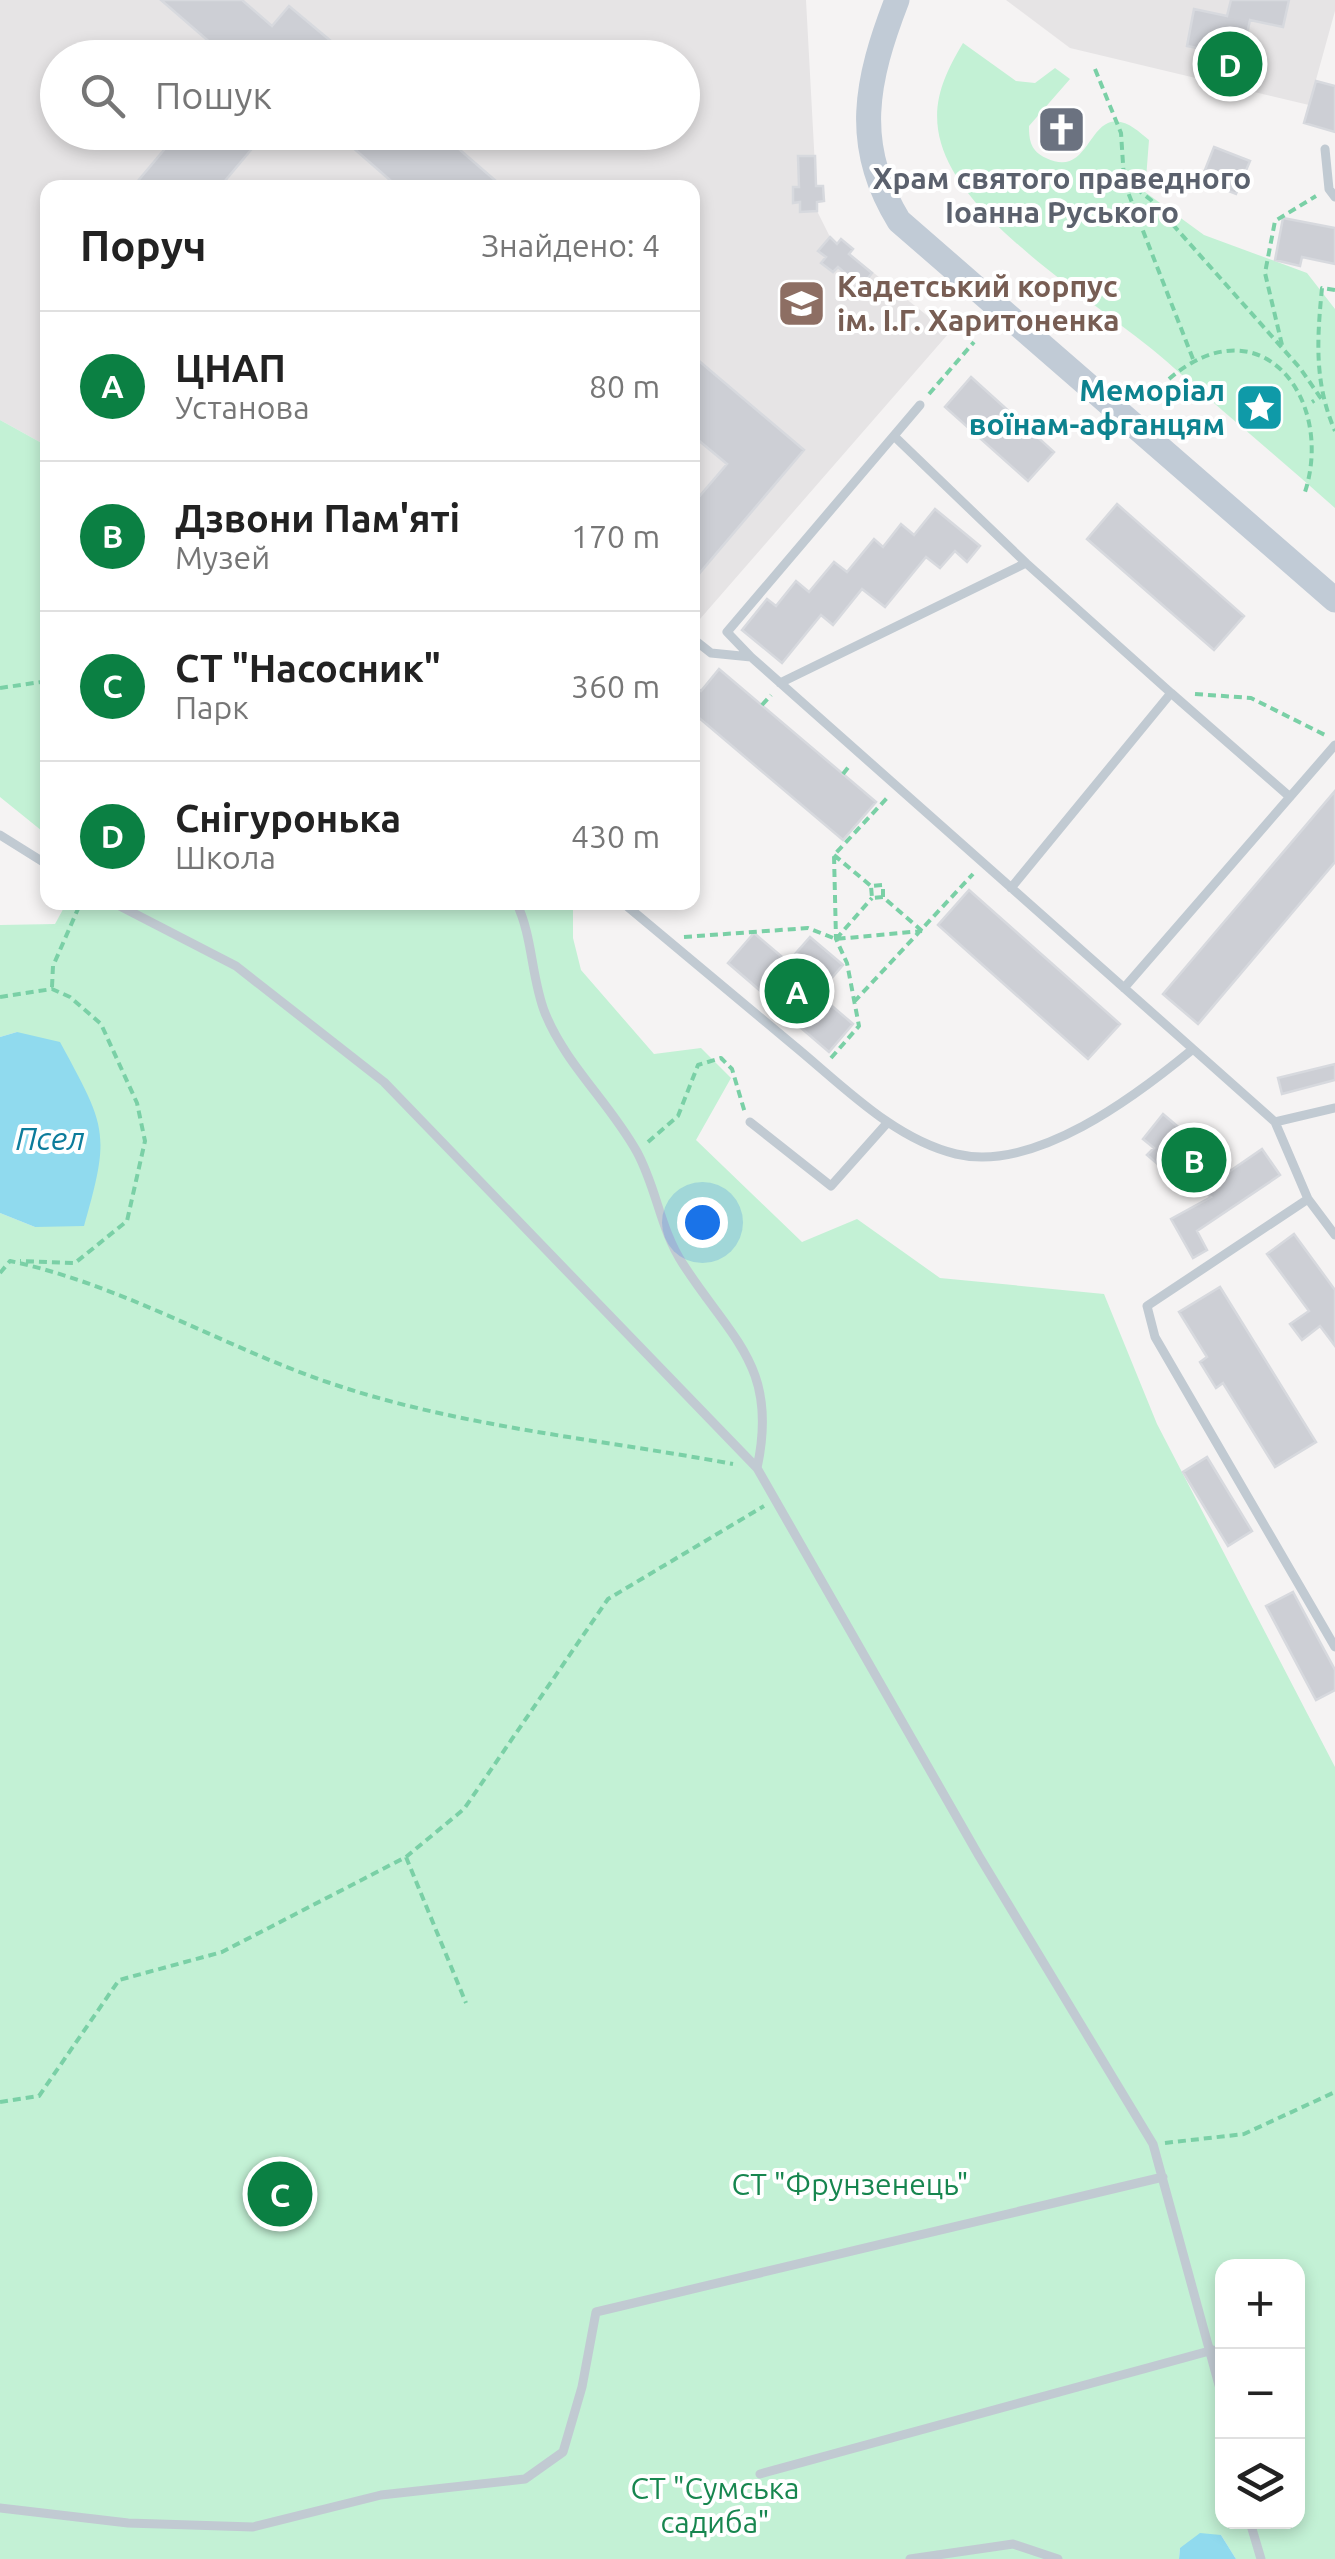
<!DOCTYPE html>
<html lang="uk">
<meta charset="utf-8">
<style>
:root{--surface:#fff;--page:#f2f2f2;--text:#222;--muted:#767676;--line:#e0e0e0;--accent:#0b8043}
body{margin:0;font-family:Ubuntu,sans-serif;background:var(--page);color:var(--text)}
.controls{position:absolute;right:30px;bottom:30px;display:grid;overflow:hidden;border-radius:20px;box-shadow:0 5px 15px #0003}
.controls button{width:90px;height:90px;display:grid;place-items:center;padding:0;border:0;border-bottom:2px solid var(--line);background:var(--surface);color:var(--text);font:50px sans-serif}
.you{position:absolute;left:702px;top:1222px;width:35px;height:35px;margin:-25px;border:8px solid #fff;border-radius:50%;background:#1a73e8;box-shadow:0 0 0 15px #1a73e833}
.badge{display:grid;place-items:center;width:65px;height:65px;border-radius:50%;background:var(--accent);color:#fff;font-size:32px;font-weight:700}
.pin{position:absolute;translate:-50% -50%;border:5px solid #fff;box-shadow:0 2px 10px #0006}
.list{margin:0;padding:0;list-style:none}
h2{display:flex;justify-content:space-between;align-items:center;height:130px;margin:0;padding:0 40px;font-size:42px}
h2 small{font-size:32px;font-weight:400;color:var(--muted)}
.list li{display:grid;grid-template-columns:65px 1fr auto;gap:30px;align-items:center;box-sizing:border-box;height:150px;padding:0 40px;border-top:2px solid var(--line)}
.list b{display:block;font-size:38px;white-space:nowrap}
.list p{margin:0;font-size:32px;white-space:nowrap;color:var(--muted)}
.list em{font-size:32px;font-style:normal;color:var(--muted)}
.icon{flex:none;width:55px;height:55px;fill:none;stroke:currentColor;stroke-width:2;stroke-linecap:round;stroke-linejoin:round}
.map{position:relative;flex:none;width:1335px;height:2559px;overflow:hidden}
.search{position:absolute;background:var(--surface);box-shadow:0 5px 15px #0003;left:40px;top:40px;width:660px;height:110px;display:flex;align-items:center;gap:25px;box-sizing:border-box;padding:0 35px;border-radius:55px;color:var(--muted);font-size:38px}
.panel{position:absolute;background:var(--surface);box-shadow:0 5px 15px #0003;left:40px;top:180px;width:660px;height:730px;border-radius:20px}
.map>svg:first-child{display:block}
.education{fill:#e6e4e5;fill-rule:evenodd}
.green{fill:#c3f1d5;fill-rule:evenodd}
.water{fill:#90daee}
.building{fill:#cdcfd5;stroke:#d7d9de;stroke-width:2.5}
.lines{fill:none;stroke-linecap:round;stroke-linejoin:round}
.path{stroke:#7ad0a6;stroke-width:4;stroke-dasharray:8 5;stroke-linecap:butt}
.lane{stroke:#c1cad2;stroke-width:9}
.secondary{stroke:#c1cbd6;stroke-width:25}
.labels{text-anchor:middle;dominant-baseline:central;stroke-width:8;stroke-linejoin:round;paint-order:stroke}
.worship-label{font-size:30px;font-weight:bold;fill:#5b616d;stroke:#fff}
.education-label{font-size:30px;font-weight:bold;fill:#785e54;stroke:#fff;text-anchor:start}
.culture-label{font-size:30px;font-weight:bold;fill:#0d838f;stroke:#fff;text-anchor:end}
.park-label{font-size:30px;fill:#17864f;stroke:#fff}
.water-label{font-size:32px;font-style:italic;fill:#0c7c9b;stroke:#fff}
</style>
<div class="map">
<svg width="1335" height="2559" viewBox="0 0 1335 2559">
<rect width="100%" height="100%" fill="#f5f3f3"/>
<path class="education" d="M0,0H806L816,185L823,186L824,201L817,202V211L830,237L837,243L841,239L853,249L850,254L949,333L693,627L692,188H48L47,446L0,420ZM58,58H682V132H58Z
M1006,0H1335V11L1309,105L1070,48Z"/>
<path class="green" d="M963,43L1016,81L1035,83L1055,68L1070,79L1029,126C1029,141 1031,151 1046,158C1083,176 1087,132 1108,123C1124,117 1138,131 1149,140L1145,192L1204,235L1307,273L1335,309V508C1282,461 1227,415 1174,368C1110,309 965,228 941,143C930,105 944,75 963,43Z
M0,420L47,446V835L0,797Z
M67,902L573,903V938L581,970L654,1054L701,1048L731,1078L696,1140L802,1242L857,1219L940,1278L1104,1294L1157,1424L1335,1767V2559H1236L1221,2535L1180,2548L1179,2559H0V1213L35,1227L17,1032L0,1037V925L55,924ZM1222,2266H1298V2522H1222Z"/>
<path class="water" d="M17,1032L60,1042C106,1127 111,1132 84,1226L35,1227L0,1213V1037Z
M1200,2533L1221,2535L1236,2559H1179L1180,2548Z"/>
<path class="building" d="M161,0H242L272,26L289,6L332,42L319,58H228Z
M1231,0H1289L1283,27L1250,20L1242,57L1187,46L1194,9L1227,16Z
M1316,81L1335,86V132L1304,123Z
M1056,112L1070,115L1078,133L1071,147L1041,140L1043,128Z
M179,132H266L219,188H132Z
M335,132H420L435,146L444,136L504,188H399Z
M1214,147L1250,161L1236,194L1201,180Z
M798,156H815L816,186H823L824,201L817,202V211L800,212V202L793,203V187H799Z
M1283,218L1335,228V264L1302,257L1300,266L1275,260Z
M830,237L837,244L841,239L853,249L849,254L872,273L861,287L838,267L833,272L821,263L826,257L818,251Z
M692,355L804,450L692,582V505L727,464L692,435Z
M971,377L1054,452L1028,481L945,407Z
M1117,504L1244,616L1214,650L1087,539Z
M935,509L980,546L967,562L955,551L940,568L926,557L885,607L862,589L833,625L821,615L782,663L742,630L767,599L776,606L796,581L809,592L834,562L847,572L874,539L883,547L901,524L914,535Z
M719,669L876,802L843,840L692,712V684L701,691Z
M1335,791V862L1198,1024L1163,994Z
M969,890L1120,1024L1088,1059L938,925Z
M754,933L788,962L810,937L843,965L818,994L853,1024L829,1052L794,1022L801,1015L770,988L764,994L728,963Z
M1335,1064V1080L1282,1094L1278,1078Z
M1163,1114L1230,1171L1262,1149L1280,1175L1197,1231L1207,1250L1193,1258L1171,1219L1211,1197L1179,1170L1173,1177L1147,1155L1154,1148L1143,1139Z
M1294,1234L1335,1290V1346L1320,1326L1302,1340L1290,1324L1309,1311L1267,1254Z
M1220,1287L1316,1442L1275,1467L1223,1383L1216,1388L1200,1362L1207,1357L1179,1312Z
M1207,1457L1252,1531L1228,1546L1183,1472Z
M1293,1592L1335,1670V1690L1316,1700L1266,1606Z"/>
<g class="lines">
<path class="path" d="M1095,69L1121,133L1124,179L1151,200L1300,368L1320,397L1312,402
M1124,182L1193,359
M1335,290L1322,288C1317,339 1314,383 1335,431
M1282,345L1265,273L1275,221L1316,196
M1169,379C1260,301 1335,398 1305,492
M929,394L974,342
M0,688L48,681
M1195,694L1251,698L1327,736
M762,705L771,695
M843,774L850,765
M834,855L871,886
M883,897V885L871,886L872,898L883,897L922,931
M684,937L808,928L836,939L922,931
M836,939L872,898
M52,987L53,966L81,902
M0,997L52,989L70,997L101,1024L137,1103L145,1141L127,1221L75,1263L20,1261
M854,1002L973,874
M831,1058L859,1026L847,963L836,939L834,855L887,798
M648,1142L678,1116L698,1065L721,1058L732,1069L745,1113
M0,1273L10,1261C123,1285 221,1346 330,1383C459,1427 599,1439 733,1464
M406,1857L466,2003
M0,2102L39,2096L119,1980L222,1952L406,1857L464,1809L608,1599L764,1506
M1165,2143L1244,2134L1335,2092"/>
<path class="lane" d="M1325,149L1329,189L1335,197
M894,436L1026,563
M692,638L711,653L751,657L1193,1049
M751,657L727,632L920,405
M780,683L1026,563L1171,693L1011,888
M1171,693L1290,797
M0,835L48,865
M112,902L236,966L384,1082L757,1468L979,1856L1153,2144L1222,2396
M516,902C533,936 531,978 545,1013C566,1065 610,1103 637,1152C657,1189 660,1229 683,1264C732,1340 779,1367 757,1468
M622,902C679,950 736,997 792,1044C841,1084 893,1139 956,1154C1035,1173 1136,1096 1193,1049L1275,1122L1335,1108
M1124,988L1335,745
M750,1122L831,1186L888,1122
M1275,1122L1308,1199L1335,1235
M1308,1199L1147,1306L1155,1337L1335,1647
M760,2474L1213,2350
M0,2508L128,2523L253,2527L381,2495L525,2479L563,2452L582,2387L596,2312L1163,2177
M1250,2522L1261,2559
M910,2559L1013,2544L1058,2559"/>
<path class="secondary" d="M897,0C866,80 852,145 899,221L1335,600"/>
</g>
<defs>
<symbol id="church-square" viewBox="-11 -11 22 22"><rect x="-9" y="-9" width="18" height="18" rx="4" fill="#6b7280" stroke="#fff"/><path d="M-1.2-6h2.4v3.5h3.3v2.4h-3.3V6h-2.4V-.1h-3.3v-2.4h3.3Z" fill="#fff"/></symbol>
<symbol id="school-square" viewBox="-11 -11 22 22"><rect x="-9" y="-9" width="18" height="18" rx="4" fill="#8d6e63" stroke="#fff"/><path d="M0-5L7-2L0 1L-7-2ZM-4 1L0 2.5L4 1V4Q0 6-4 4Z" fill="#fff"/></symbol>
<symbol id="sight-square" viewBox="-11 -11 22 22"><rect x="-9" y="-9" width="18" height="18" rx="4" fill="#0f9aa8" stroke="#fff"/><path d="M0-6L1.8-2.2L6-1.7L2.9 1.2L3.7 5.4L0 3.3L-3.7 5.4L-2.9 1.2L-6-1.7L-1.8-2.2Z" fill="#fff"/></symbol>
</defs>
<g fill-rule="evenodd">
<use href="#church-square" x="1034" y="102" width="55" height="55"/>
<use href="#school-square" x="774" y="276" width="55" height="55"/>
<use href="#sight-square" x="1232" y="380" width="55" height="55"/>
</g>
<g class="labels">
<g class="worship-label">
<text x="1062" y="178">Храм святого праведного<tspan x="1062" dy="34">Іоанна Руського</tspan></text>
</g>
<g class="education-label">
<text x="837" y="286">Кадетський корпус<tspan x="837" dy="34">ім. І.Г. Харитоненка</tspan></text>
</g>
<g class="culture-label">
<text x="1225" y="390">Меморіал<tspan x="1225" dy="34">воїнам-афганцям</tspan></text>
</g>
<g class="park-label">
<text x="850" y="2184">СТ "Фрунзенець"</text>
<text x="715" y="2488">СТ "Сумська<tspan x="715" dy="34">садиба"</tspan></text>
</g>
<g class="water-label">
<text x="50" y="1138">Псел</text>
</g>
</g>
</svg>
<div class="controls">
<button>+</button>
<button>−</button>
<button><svg class="icon" aria-label="layers" viewBox="0 0 24 24"><path d="M12 4l9 5-9 5-9-5zM3 14l9 5 9-5"/></svg></button>
</div>
<div class="you"></div>
<div class="pin badge" style="left:797px;top:991px">A</div>
<div class="pin badge" style="left:1194px;top:1160px">B</div>
<div class="pin badge" style="left:280px;top:2194px">C</div>
<div class="pin badge" style="left:1230px;top:64px">D</div>
<div class="search"><svg class="icon" aria-label="search" viewBox="0 0 24 24"><circle cx="10" cy="10" r="6"/><path d="M15 15l6 6"/></svg>Пошук</div>
<section class="panel">
<h2>Поруч<small>Знайдено: 4</small></h2>
<ul class="list">
<li><span class="badge">A</span><div><b>ЦНАП</b><p>Установа</p></div><em>80 m</em></li>
<li><span class="badge">B</span><div><b>Дзвони Пам'яті</b><p>Музей</p></div><em>170 m</em></li>
<li><span class="badge">C</span><div><b>СТ &quot;Насосник&quot;</b><p>Парк</p></div><em>360 m</em></li>
<li><span class="badge">D</span><div><b>Снігуронька</b><p>Школа</p></div><em>430 m</em></li>
</ul>
</section>
</div>
